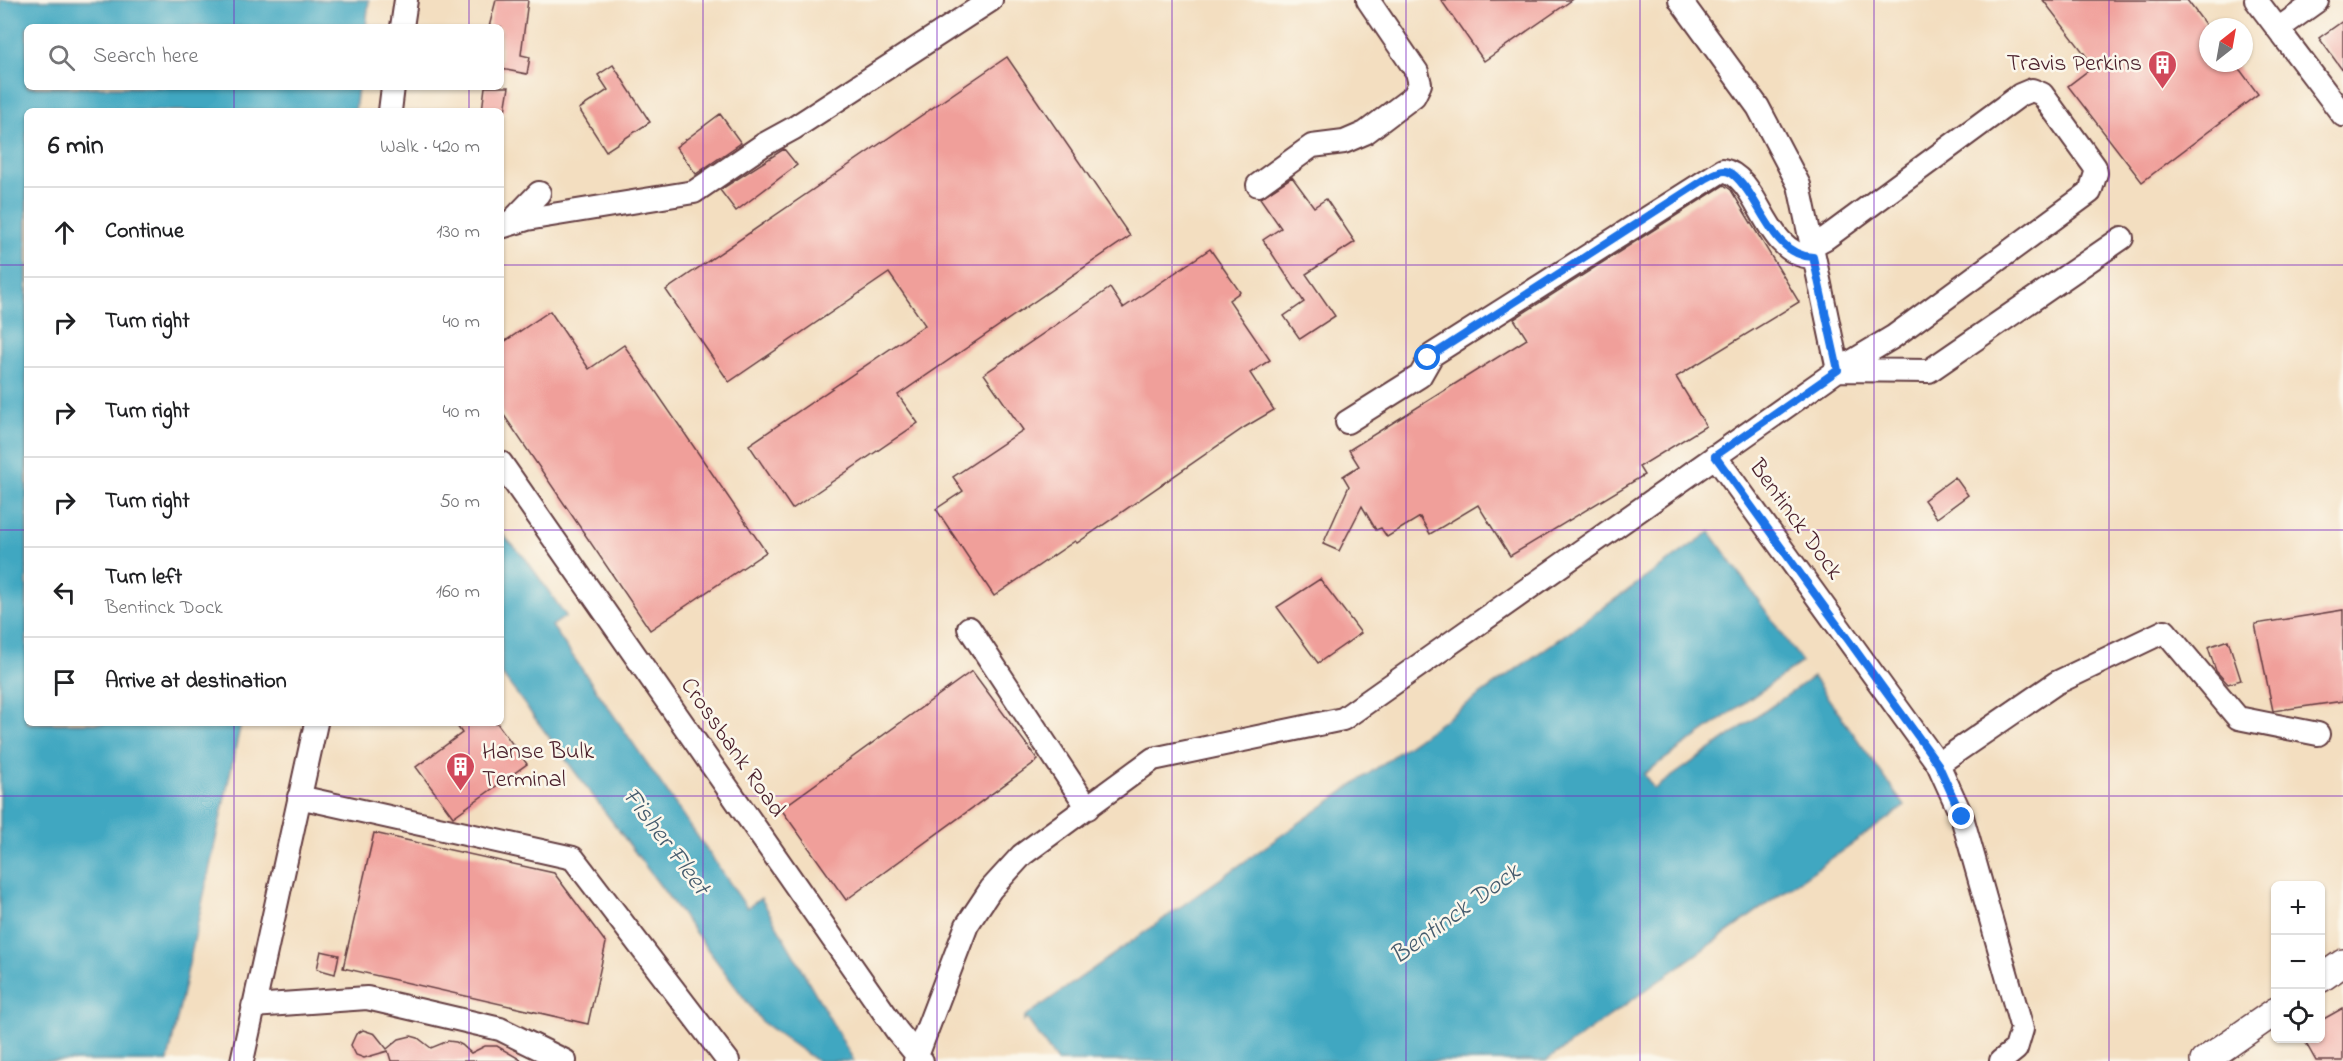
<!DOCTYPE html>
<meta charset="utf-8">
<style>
:root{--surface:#fff;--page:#f6f6f6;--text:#202124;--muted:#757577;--line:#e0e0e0}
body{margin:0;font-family:"Indie Flower",sans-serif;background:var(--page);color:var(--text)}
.controls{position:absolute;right:18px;bottom:18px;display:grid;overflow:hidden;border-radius:9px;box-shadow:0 2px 4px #0004}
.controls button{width:54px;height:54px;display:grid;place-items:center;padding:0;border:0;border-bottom:2px solid var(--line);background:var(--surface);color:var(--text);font:30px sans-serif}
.compass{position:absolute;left:2199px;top:18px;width:54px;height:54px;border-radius:50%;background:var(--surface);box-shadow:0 2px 4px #0004;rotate:31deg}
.stop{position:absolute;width:18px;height:18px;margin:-14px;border:4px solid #1a73e8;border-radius:50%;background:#fff}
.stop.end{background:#1a73e8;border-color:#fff;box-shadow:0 2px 6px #0008}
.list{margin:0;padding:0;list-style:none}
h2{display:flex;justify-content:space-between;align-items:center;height:78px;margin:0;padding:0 24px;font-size:26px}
h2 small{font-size:20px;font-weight:400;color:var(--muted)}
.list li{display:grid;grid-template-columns:39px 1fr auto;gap:18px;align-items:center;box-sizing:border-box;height:90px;padding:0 24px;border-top:2px solid var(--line)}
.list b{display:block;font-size:22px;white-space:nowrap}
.list p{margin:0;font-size:20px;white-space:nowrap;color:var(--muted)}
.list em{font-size:20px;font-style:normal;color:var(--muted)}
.icon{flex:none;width:33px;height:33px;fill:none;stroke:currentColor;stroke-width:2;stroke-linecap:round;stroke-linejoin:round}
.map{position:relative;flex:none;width:2343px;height:1061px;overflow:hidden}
.search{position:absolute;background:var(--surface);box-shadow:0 2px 4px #0004;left:24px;top:24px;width:480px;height:66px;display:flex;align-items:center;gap:15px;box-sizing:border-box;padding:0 21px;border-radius:9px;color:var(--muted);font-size:22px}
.panel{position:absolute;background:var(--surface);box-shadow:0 2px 4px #0004;left:24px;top:108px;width:480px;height:618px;border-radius:9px}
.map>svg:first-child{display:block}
.water{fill:#41a7c1;stroke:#466376;stroke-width:1.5}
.building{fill:#f09f9a}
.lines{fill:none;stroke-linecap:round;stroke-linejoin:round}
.minor-casing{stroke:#633c41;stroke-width:26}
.major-casing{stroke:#633c41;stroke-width:30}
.minor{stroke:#fff;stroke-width:22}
.major{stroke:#fff;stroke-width:27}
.route{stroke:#1a73e8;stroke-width:8}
.grid{fill:none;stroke:#7b2cbf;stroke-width:1.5;stroke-opacity:0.55}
.labels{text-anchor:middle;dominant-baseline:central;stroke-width:5;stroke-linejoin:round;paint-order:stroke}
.poi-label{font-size:24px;fill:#4a1f2b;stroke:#fbf7ec;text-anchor:end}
.street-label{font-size:24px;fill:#4a1f2b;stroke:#fbf7ec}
.water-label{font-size:26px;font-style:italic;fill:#465c6e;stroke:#fbf7ec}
</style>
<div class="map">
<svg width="2343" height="1061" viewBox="0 0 2343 1061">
<rect width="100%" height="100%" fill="#fbf7ec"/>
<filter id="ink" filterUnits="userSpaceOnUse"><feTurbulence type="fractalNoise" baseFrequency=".0167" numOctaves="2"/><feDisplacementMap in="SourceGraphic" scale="12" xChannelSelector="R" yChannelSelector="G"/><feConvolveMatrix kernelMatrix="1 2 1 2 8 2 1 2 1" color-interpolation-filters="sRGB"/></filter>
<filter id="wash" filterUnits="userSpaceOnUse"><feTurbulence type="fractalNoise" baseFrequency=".008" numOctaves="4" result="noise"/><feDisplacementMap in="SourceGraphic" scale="24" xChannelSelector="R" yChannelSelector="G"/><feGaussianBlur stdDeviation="1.35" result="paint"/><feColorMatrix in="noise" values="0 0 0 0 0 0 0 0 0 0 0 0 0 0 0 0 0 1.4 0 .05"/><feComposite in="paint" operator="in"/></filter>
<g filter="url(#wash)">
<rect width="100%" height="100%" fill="#f3dec0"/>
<path class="water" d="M0,0H369L366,27H27V87H358L355,111H27V723H241L168,1061H0Z
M1710,532L1802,662L1644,774L1654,789L1813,677L1905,806L1546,1061H1057L1027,1019L1024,1021L1025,1017Z
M501,533L526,559L566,616L552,626L747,908L761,898L854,1061H817L762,1022L501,673Z"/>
<g id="blocks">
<path class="building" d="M496,0H528L521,55L530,57L527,74L501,69V27H489Z
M1441,0H1572L1484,61Z
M2043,0H2187L2208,28V63H2235L2258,94L2142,182L2068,86L2094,66Z
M2343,21V71L2319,38Z
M1007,57L1130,236L898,395L918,423L792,509L749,445L925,325L889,273L729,382L666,290Z
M613,65L650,122L606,151L579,109L608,90L598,75Z
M485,87H509L505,111H482Z
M720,114L741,143L696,174L676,147Z
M784,149L797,165L736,211L720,190Z
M1292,177L1314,207L1326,199L1355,242L1306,274L1335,316L1300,339L1284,316L1304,302L1263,240L1281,228L1260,198Z
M1724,185L1731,190L1799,302L1676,377L1706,426L1639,467L1644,475L1510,556L1478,505L1430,534L1420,517L1387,537L1381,528L1376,530L1362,506L1339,551L1323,544L1349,486L1343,476L1359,466L1349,450L1527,339L1514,319Z
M1210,249L1240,292L1229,300L1270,360L1250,373L1274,410L1245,427L1077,543L1075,541L994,596L936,509L963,491L953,477L1023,430L984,374L1110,288L1123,308Z
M550,311L589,369L624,345L766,552L650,630L501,411V344Z
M1955,477L1968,495L1937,518L1924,500Z
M1320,579L1361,633L1318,663L1277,607Z
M2343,610V701L2273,711L2255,624Z
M2228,640L2241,680L2228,684L2216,671L2208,647Z
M972,671L1038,760L846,900L781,809Z
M455,723H497L527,764L453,817L416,767L462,733Z
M374,833L554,873L606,943L588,1024L343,968Z
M321,951L339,955L335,974L317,969Z
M2343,1008V1061H2316L2303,1038H2320V1021Z
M363,1030L375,1034L387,1049L399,1039L411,1036L418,1038L431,1048L448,1041L456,1042L462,1045L471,1053L485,1046H497L523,1061H391L388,1051L364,1058L356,1055L351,1045L356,1034Z"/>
</g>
</g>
<g filter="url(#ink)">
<use href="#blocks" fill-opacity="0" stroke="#633c41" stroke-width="1.5"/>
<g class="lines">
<defs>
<path id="minor" d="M2256,0L2343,115
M402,27L406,0
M2278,29L2317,1
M390,111L393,87
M1258,185L1312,146L1344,142L1365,133L1414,96L1420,84L1417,72L1368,0
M510,223L539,193
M501,227L527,219L694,192L763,145L794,128L991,0
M1811,246L1826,238L2020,95L2032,90L2042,94L2095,167L2096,173L2090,192L1893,337L1838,370
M1838,370L1929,371L2122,238
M1347,422L1420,376L1432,355L1723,170C1760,177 1764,256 1813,257
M1715,456L1938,764L1962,817L2022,1029L2016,1049L2001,1061
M501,463L897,1031L922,1061
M969,628L1088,808
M1938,764L2056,683L2165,631L2238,718L2318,734
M299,797L573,858L728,1061
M253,1006L367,998L500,1029L565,1061
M242,1061L316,723
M915,1061L967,925L991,889L1022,855L1153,759L1343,719L1838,370L1799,185L1758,107L1680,0"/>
<path id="major" d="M2320,979L2343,963
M2204,1061L2276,1011"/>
</defs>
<use href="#minor" class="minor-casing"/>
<use href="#major" class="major-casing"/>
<use href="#minor" class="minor"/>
<use href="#major" class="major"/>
</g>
</g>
<g class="lines" filter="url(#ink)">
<path class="route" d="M1428,358L1707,178C1718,172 1725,167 1735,176C1762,200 1772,256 1813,257L1838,370L1715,456L1938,764L1962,817"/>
</g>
<path class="grid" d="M234,0V27M469,0V27M703,0V1061M937,0V1061M1172,0V1061M1406,0V1061M1640,0V1061M1874,0V1061M2109,0V1061M234,87V111M469,87V111M0,265H27M501,265H2343M0,530H27M501,530H2343M234,723V1061M469,723V1061M0,796H2343"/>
<defs>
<symbol id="building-pin" viewBox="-11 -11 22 30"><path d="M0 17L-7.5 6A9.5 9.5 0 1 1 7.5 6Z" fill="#d1495b" stroke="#fbf7ec"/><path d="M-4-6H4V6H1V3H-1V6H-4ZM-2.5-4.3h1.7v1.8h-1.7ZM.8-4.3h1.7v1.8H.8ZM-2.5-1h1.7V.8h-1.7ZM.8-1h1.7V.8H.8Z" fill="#fff"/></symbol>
</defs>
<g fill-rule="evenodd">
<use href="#building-pin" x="2146" y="48" width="33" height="45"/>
<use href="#building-pin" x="444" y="750" width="33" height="45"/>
</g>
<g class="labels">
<g class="poi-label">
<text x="2142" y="64">Travis Perkins</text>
<text x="482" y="752" text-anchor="start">Hanse Bulk<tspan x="482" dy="28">Terminal</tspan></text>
</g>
<g class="street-label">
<text transform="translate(1795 520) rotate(54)">Bentinck Dock</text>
<text transform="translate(732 748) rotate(55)">Crossbank Road</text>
</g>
<g class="water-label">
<text transform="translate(665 842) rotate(53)">Fisher Fleet</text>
<text transform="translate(1456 915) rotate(-36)">Bentinck Dock</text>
</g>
</g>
</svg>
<div class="controls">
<button>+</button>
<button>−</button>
<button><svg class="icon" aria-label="locate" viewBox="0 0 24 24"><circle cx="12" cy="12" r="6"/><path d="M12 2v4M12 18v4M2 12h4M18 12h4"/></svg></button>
</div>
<svg class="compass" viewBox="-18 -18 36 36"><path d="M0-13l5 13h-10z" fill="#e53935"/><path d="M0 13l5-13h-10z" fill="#757577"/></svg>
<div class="stop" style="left:1428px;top:358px"></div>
<div class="stop end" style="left:1962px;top:817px"></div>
<div class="search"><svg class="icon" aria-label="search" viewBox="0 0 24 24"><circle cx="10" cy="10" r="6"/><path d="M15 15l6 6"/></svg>Search here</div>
<section class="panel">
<h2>6 min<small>Walk · 420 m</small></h2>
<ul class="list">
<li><svg class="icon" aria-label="ahead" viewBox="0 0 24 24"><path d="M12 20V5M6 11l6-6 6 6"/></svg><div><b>Continue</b></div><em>130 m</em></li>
<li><svg class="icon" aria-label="right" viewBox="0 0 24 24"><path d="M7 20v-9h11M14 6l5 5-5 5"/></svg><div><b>Turn right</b></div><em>40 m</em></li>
<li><svg class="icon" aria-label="right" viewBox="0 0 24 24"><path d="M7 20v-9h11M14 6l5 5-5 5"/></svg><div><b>Turn right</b></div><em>40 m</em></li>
<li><svg class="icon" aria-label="right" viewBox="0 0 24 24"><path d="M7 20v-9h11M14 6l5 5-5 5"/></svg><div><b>Turn right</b></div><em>50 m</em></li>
<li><svg class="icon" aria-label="left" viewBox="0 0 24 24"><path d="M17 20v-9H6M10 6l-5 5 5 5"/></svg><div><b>Turn left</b><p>Bentinck Dock</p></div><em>160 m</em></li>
<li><svg class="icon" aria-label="arrive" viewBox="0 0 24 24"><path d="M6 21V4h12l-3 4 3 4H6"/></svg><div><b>Arrive at destination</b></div></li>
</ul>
</section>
</div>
